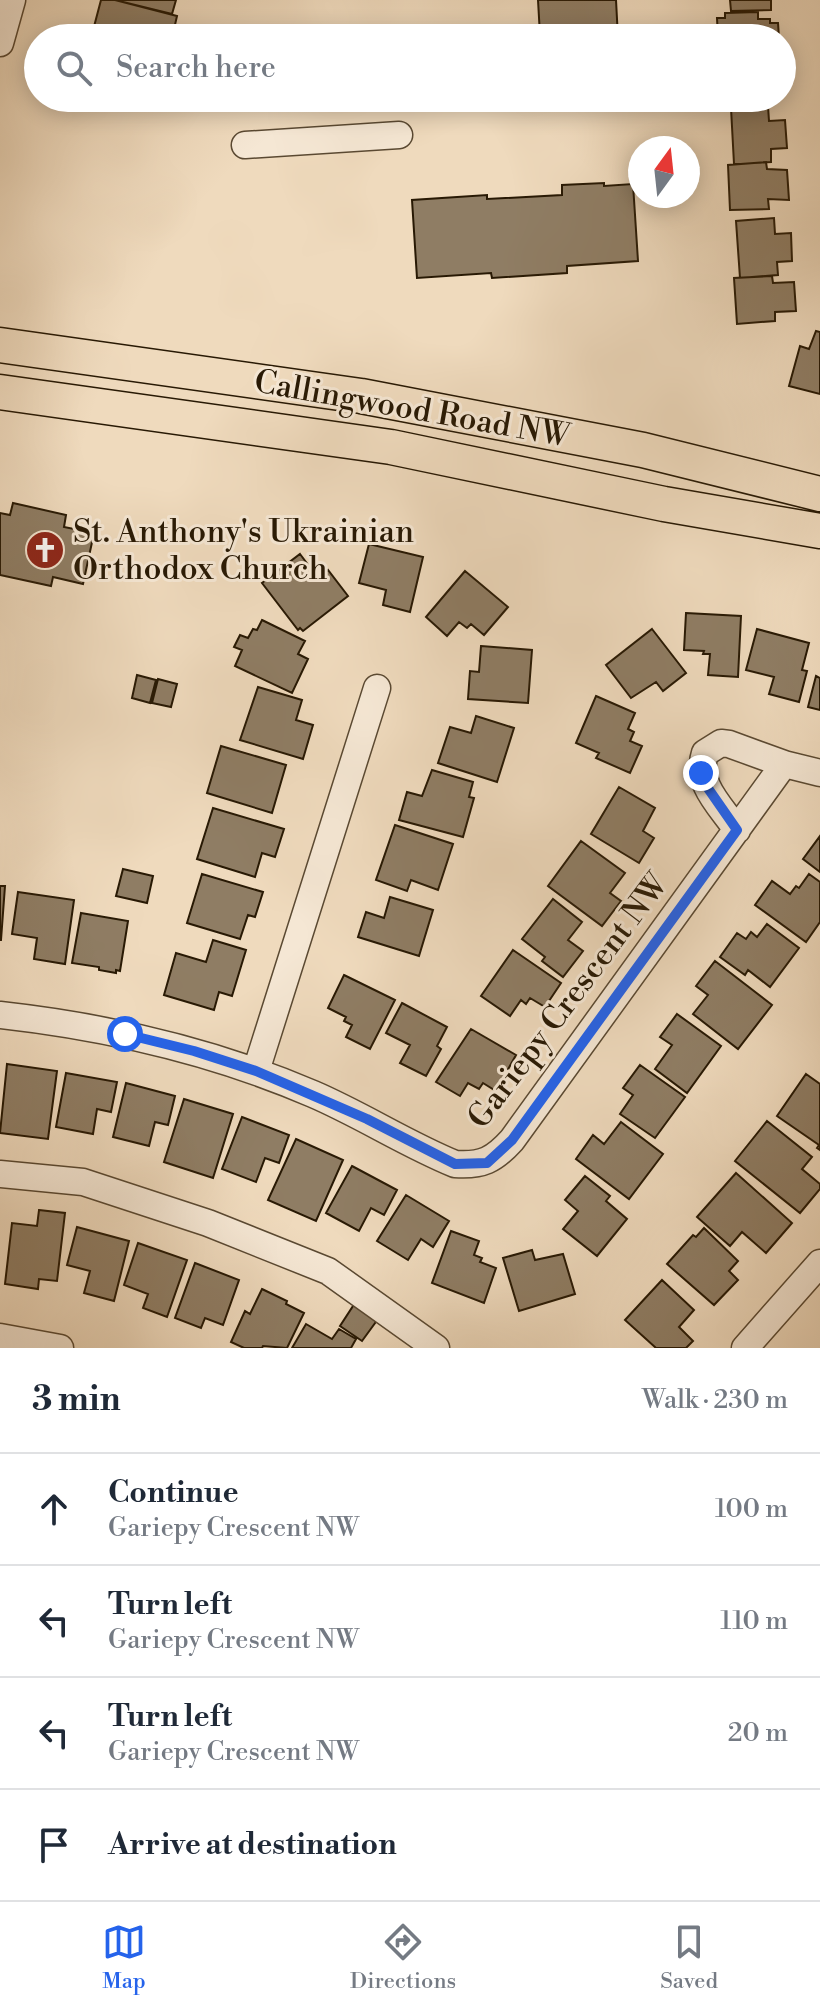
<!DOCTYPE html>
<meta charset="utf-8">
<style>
:root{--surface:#fff;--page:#f2f2f3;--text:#1f2937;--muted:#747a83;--line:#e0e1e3;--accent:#2563eb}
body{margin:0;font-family:"Libre Bodoni",serif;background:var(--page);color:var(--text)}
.compass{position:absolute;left:628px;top:136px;width:72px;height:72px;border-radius:50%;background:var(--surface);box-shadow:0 4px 20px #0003;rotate:15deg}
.stop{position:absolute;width:24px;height:24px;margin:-18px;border:6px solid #2563eb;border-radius:50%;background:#fff}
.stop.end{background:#2563eb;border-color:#fff;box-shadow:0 2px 8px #0008}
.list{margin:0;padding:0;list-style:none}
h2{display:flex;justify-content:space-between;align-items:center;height:104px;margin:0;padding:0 32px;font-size:34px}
h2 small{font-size:26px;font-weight:400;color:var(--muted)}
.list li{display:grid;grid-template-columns:52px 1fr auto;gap:24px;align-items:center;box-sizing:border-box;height:112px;padding:0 32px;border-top:2px solid var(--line)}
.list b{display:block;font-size:30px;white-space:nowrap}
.list p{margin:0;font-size:26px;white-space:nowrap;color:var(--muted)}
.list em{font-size:26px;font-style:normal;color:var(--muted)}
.icon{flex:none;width:44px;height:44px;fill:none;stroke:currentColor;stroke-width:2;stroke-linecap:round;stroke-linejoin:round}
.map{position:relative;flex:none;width:820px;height:1348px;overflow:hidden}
.search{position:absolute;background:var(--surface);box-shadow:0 4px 20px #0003;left:24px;right:24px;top:24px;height:88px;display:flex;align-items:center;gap:20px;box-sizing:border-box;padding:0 28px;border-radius:44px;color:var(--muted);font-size:30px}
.sheet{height:552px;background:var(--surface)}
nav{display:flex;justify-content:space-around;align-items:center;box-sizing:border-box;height:112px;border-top:2px solid var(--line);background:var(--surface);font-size:22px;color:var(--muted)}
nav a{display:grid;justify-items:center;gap:4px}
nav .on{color:var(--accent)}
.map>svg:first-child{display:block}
.building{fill:#8f7d64;stroke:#281904;stroke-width:2}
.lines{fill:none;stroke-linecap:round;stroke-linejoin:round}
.minor-casing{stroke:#5a4932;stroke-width:29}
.major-casing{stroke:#281904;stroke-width:37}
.minor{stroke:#f5e7d4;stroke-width:26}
.major{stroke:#efdabd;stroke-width:34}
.route{stroke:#2563eb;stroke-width:10}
.labels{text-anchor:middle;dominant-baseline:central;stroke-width:6;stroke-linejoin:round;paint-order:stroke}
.street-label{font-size:32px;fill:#281904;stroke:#f5e7d4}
.poi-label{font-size:32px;fill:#281904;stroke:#f5e7d4;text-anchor:start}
</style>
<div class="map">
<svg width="820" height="1348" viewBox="0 0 820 1348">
<rect width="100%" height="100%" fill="#efdabd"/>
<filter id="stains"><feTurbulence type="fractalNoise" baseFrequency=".0025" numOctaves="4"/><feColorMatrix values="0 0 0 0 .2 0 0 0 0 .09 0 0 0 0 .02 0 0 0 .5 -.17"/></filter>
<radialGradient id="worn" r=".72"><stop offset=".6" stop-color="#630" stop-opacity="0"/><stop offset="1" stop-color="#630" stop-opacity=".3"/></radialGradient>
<path class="building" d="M101,0H115L177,16L172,38H91Z
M115,0H176L172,14Z
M538,0H616L618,38H545V35H540Z
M730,0H771V10L731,11Z
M758,12V19H770V23H778L779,38H718L717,18H725V13Z
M722,98H762L763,105L768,106L723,109Z
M768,106L769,121L785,120L787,148L771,149V162L734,164L731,108Z
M766,162L767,169L787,170L789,200L768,199L769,209L730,210L728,165Z
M604,183V186L633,184L638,261L567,266V273L492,278L491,273L417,278L412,200L487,195V199L562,195V185Z
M774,218L775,234L791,233L792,261L777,262L778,275L740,278L736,221Z
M772,276L773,283L794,282L796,311L775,312V321L737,324L734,278Z
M816,331L820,332V394L789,386L800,346L809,349Z
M13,503L66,515L64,527L94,533L83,584L53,577L51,586L0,575V513L10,515Z
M369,544L423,557L410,612L383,605L386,590L359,583Z
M300,554L318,578L328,570L348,596L303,631L300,628L298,630L262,583Z
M465,571L508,607L484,635L471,624L467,628L459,622L447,636L426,617Z
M686,613L741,616L738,677L708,675L710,654H703L704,651L684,650Z
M262,620L305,641L298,654L308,659L292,693L235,666L242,650L234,647L240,635L248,638L253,629L257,630Z
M652,629L686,673L663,691L656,682L631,698L606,665Z
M757,629L809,643L802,670L807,671L799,702L769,694L774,677L746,670Z
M481,646L532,650L528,703L468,699L470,671L479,672Z
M137,675L156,680L150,703L132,698Z
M816,676L820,678V710L808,707Z
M158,679L177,684L171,707L152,703Z
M258,687L302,700L296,720L313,725L303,759L240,740Z
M596,696L635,713L628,729L634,732L630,741L642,746L630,773L596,758L599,753L576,743Z
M476,716L514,728L497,782L438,763L450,727L471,733Z
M221,746L286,765L272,813L207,793Z
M432,770L473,782L469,797L474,798L463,837L399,820L407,792L422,796Z
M619,787L655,808L643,831L654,838L639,863L591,834Z
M213,808L284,829L275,857L262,853L255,877L197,859Z
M395,825L453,844L438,890L411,880L407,891L376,880Z
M820,836V872L803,859Z
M581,841L625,873L610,893L621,901L602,926L548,886Z
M123,869L153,876L147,903L116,896Z
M202,874L263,892L255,917L248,915L240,939L187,923Z
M809,874L820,882V922L806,942L755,905L772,881L790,894L796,886L799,888Z
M0,886H5L1,940H0Z
M18,892L74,900L65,964L34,959L37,938L12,934Z
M390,897L433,910L419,956L358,937L366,912L384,918Z
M553,899L582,922L568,940L583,951L563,977L542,961L545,957L522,939Z
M81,913L128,921L120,971L116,970V973L99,970V967L72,963Z
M767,924L799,948L770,987L748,970L745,975L720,957L737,933L746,939L751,932L757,937Z
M213,940L246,950L232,996L219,992L214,1010L164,995L176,953L206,962Z
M513,950L561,983L545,1007L530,998L526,1004L521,1000L510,1016L481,996Z
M715,961L772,1005L738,1049L693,1014L708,995L696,986Z
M344,975L395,1000L370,1049L346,1037L352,1025L344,1021L346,1017L328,1008Z
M402,1003L447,1027L437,1046L441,1049L426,1076L400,1063L410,1045L386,1033Z
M677,1014L721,1046L687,1093L655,1069L672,1045L660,1037Z
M471,1029L516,1055L496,1091L483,1083L479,1089L468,1083L460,1096L436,1082Z
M7,1064L57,1071L48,1139L0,1133Z
M640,1065L685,1097L655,1138L620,1114L633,1095L623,1088Z
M66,1073L117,1082L111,1112L97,1109L93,1134L56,1127Z
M806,1074L820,1084V1150L817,1148L819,1145L777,1116Z
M126,1083L175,1096L168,1125L155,1122L149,1146L113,1137Z
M184,1099L233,1114L213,1178L164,1162Z
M242,1117L289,1135L279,1163L265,1158L256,1182L222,1169Z
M767,1121L812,1157L802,1169L820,1184V1189L800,1213L735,1161Z
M621,1122L663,1154L629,1199L576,1159L593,1135L604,1144Z
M296,1139L343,1160L316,1221L268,1200Z
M352,1166L397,1190L384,1215L371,1208L359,1231L326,1213Z
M736,1173L792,1223L766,1253L742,1232L730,1246L697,1217Z
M585,1176L610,1196L606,1201L627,1219L597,1256L563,1229L578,1211L565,1200Z
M406,1195L449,1221L433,1247L421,1239L408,1260L377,1241Z
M39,1210L65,1213L57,1281L39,1279L38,1289L5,1284L12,1223L37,1226Z
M77,1227L129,1241L114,1301L84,1293L90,1271L67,1265Z
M704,1228L738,1261L729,1271L738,1280L714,1305L667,1264L693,1235L696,1237Z
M451,1231L479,1241L474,1255L482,1258L480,1262L496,1268L484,1303L432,1283Z
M138,1243L187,1260L167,1317L143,1308L148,1294L124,1285Z
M532,1250L535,1260L563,1254L575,1294L519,1311L503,1258Z
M195,1263L239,1280L223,1325L205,1318L201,1328L175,1318Z
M662,1280L694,1310L679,1327L693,1341L686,1348H656L625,1320Z
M262,1289L287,1301L286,1304L304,1313L287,1348L263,1346L262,1348H244L231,1342L245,1311L250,1314Z
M355,1303L378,1319L362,1341L340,1326Z
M306,1324L332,1339L339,1329L356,1339L351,1348H292Z"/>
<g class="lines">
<defs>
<path id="minor" d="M0,43L12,0
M245,145L399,135
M737,830C720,805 695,784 705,753L721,743L729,744L784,764
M0,1015C108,1027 213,1051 313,1094C362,1115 406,1144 455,1164C482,1166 494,1160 512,1140L784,764L820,773
M256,1071L377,688
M0,1174L83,1182L208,1223L328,1271L436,1348
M0,1337L60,1348
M745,1348L820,1263"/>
<path id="major" d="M0,345L361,396L643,450L820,494
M0,392L391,447L664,504L820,531"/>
</defs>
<use href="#minor" class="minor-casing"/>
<use href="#major" class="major-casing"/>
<use href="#minor" class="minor"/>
<use href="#major" class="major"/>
</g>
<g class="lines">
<path class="route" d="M125,1034L194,1051L256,1071L367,1119L455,1164L487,1163L512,1140L737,830L705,784L701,773"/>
</g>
<defs>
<symbol id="church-disc" viewBox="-11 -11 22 22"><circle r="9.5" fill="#8f2418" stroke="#f5e7d4"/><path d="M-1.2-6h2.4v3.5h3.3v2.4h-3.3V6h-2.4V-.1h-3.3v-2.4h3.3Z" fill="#fff"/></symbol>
</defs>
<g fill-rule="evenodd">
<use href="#church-disc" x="23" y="528" width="44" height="44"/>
</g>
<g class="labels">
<g class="street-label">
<text transform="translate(412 409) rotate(10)">Callingwood Road NW</text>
<text transform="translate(568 1001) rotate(-53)">Gariepy Crescent NW</text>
</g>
<g class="poi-label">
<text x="73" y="532">St. Anthony's Ukrainian<tspan x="73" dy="37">Orthodox Church</tspan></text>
</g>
</g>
<rect width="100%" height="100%" filter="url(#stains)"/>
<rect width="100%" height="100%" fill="url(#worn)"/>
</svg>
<svg class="compass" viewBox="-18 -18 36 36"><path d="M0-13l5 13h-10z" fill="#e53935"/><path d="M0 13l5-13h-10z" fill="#747a83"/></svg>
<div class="stop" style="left:125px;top:1034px"></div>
<div class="stop end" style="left:701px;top:773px"></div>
<div class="search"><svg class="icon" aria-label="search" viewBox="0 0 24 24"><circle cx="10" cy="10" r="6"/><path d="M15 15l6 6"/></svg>Search here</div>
</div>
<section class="sheet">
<h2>3 min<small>Walk · 230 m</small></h2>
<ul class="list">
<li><svg class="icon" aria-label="ahead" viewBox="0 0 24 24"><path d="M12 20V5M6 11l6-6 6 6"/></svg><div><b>Continue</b><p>Gariepy Crescent NW</p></div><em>100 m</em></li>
<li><svg class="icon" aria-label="left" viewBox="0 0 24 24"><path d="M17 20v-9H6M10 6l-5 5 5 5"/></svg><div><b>Turn left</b><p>Gariepy Crescent NW</p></div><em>110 m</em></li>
<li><svg class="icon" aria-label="left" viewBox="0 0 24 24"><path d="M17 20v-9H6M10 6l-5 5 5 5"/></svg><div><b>Turn left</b><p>Gariepy Crescent NW</p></div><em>20 m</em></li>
<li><svg class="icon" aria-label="arrive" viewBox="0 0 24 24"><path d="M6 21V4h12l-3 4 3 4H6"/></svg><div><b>Arrive at destination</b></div></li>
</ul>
</section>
<nav>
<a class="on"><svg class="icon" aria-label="map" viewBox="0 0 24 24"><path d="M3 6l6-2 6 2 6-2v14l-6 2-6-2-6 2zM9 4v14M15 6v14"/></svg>Map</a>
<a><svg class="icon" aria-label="directions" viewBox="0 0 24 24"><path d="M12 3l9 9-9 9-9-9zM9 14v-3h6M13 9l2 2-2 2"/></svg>Directions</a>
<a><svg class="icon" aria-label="saved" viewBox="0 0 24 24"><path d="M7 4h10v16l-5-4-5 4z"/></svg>Saved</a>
</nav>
